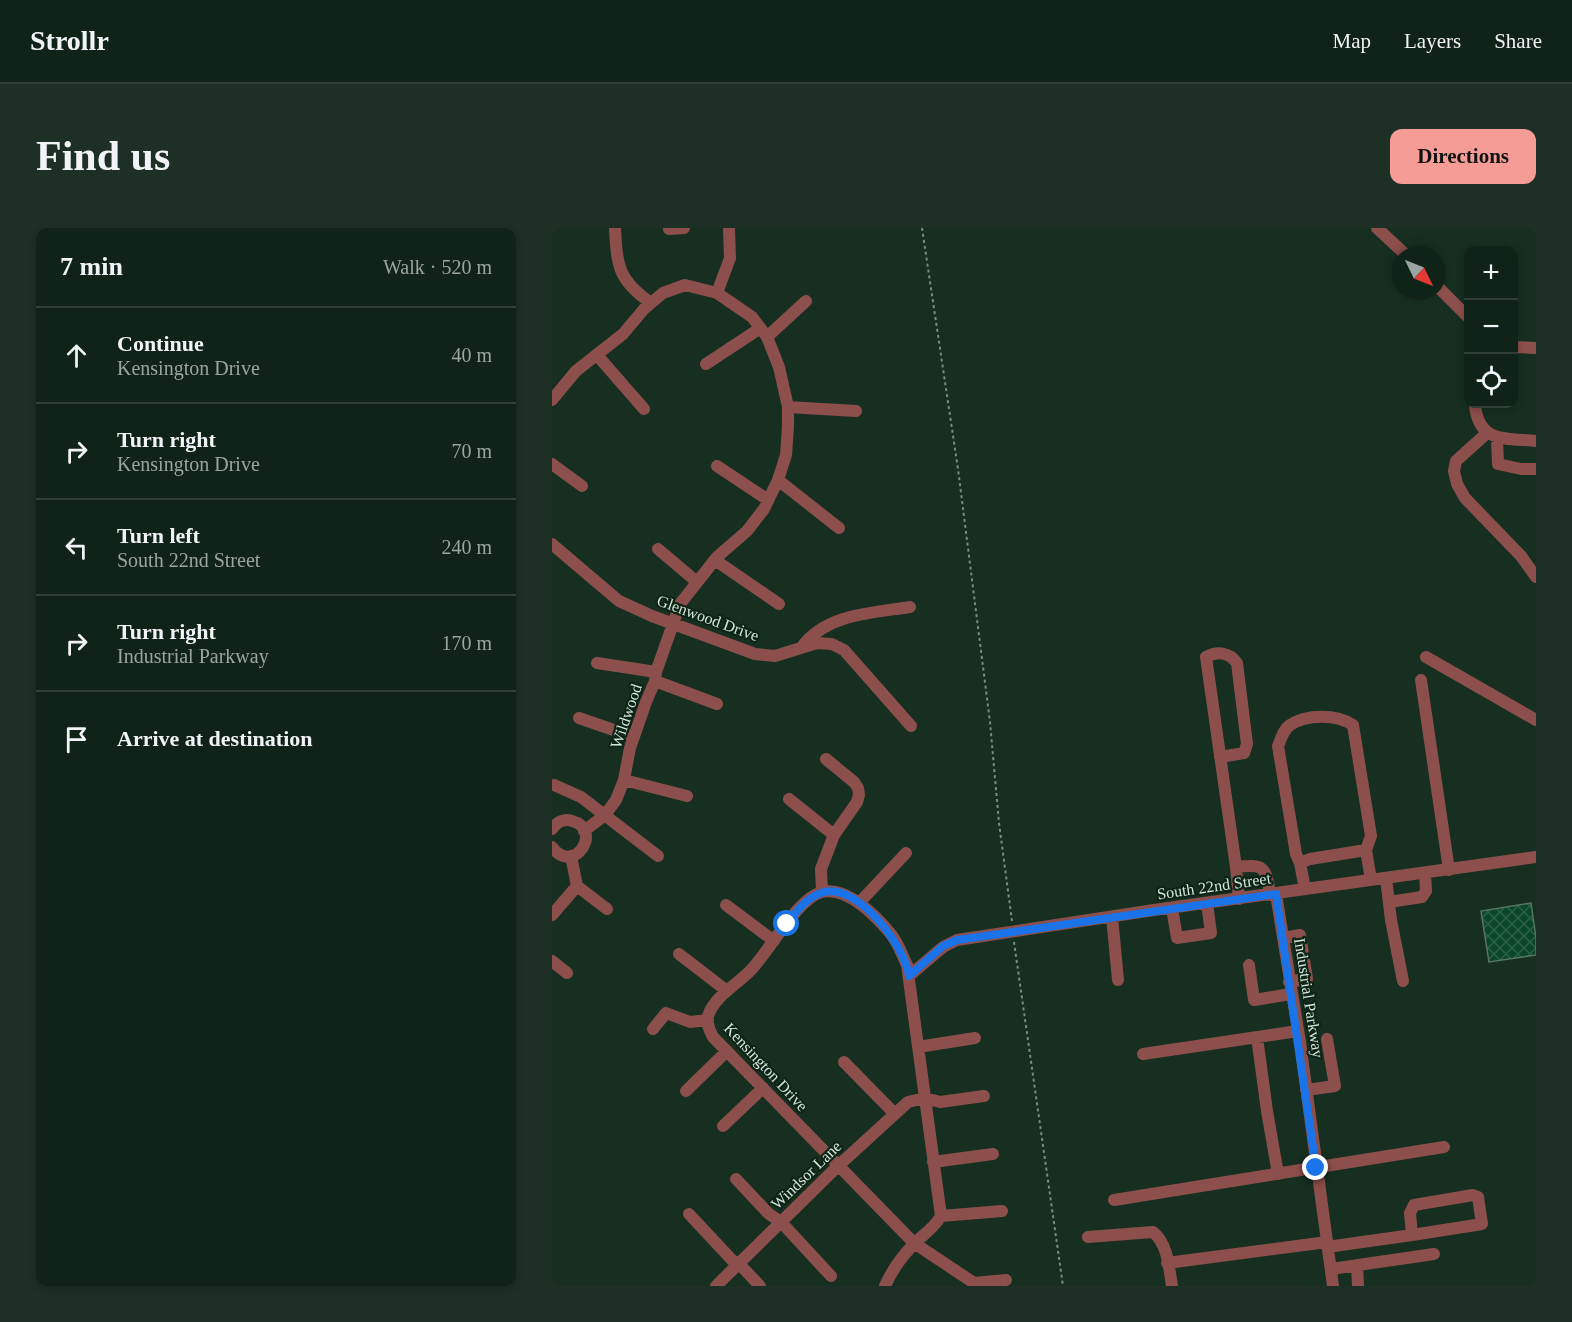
<!DOCTYPE html>
<meta charset="utf-8">
<style>
:root{--surface:#102319;--page:#1e2f26;--text:#f1f3f6;--muted:#9ca4a2;--line:#304038;--accent:#f59c96}
body{margin:0;font-family:"Times New Roman",serif;background:var(--page);color:var(--text)}
.controls{position:absolute;right:18px;top:18px;display:grid;overflow:hidden;border-radius:12px;box-shadow:0 3px 9px #0003}
.controls button{width:54px;height:54px;display:grid;place-items:center;padding:0;border:0;border-bottom:2px solid var(--line);background:var(--surface);color:var(--text);font:30px sans-serif}
.compass{position:absolute;left:840px;top:18px;width:54px;height:54px;border-radius:50%;background:var(--surface);box-shadow:0 3px 9px #0003;rotate:133deg}
.stop{position:absolute;width:18px;height:18px;margin:-14px;border:4px solid #1a73e8;border-radius:50%;background:#fff}
.stop.end{background:#1a73e8;border-color:#fff;box-shadow:0 2px 6px #0008}
.list{margin:0;padding:0;list-style:none}
h2{display:flex;justify-content:space-between;align-items:center;height:78px;margin:0;padding:0 24px;font-size:26px}
h2 small{font-size:20px;font-weight:400;color:var(--muted)}
.list li{display:grid;grid-template-columns:39px 1fr auto;gap:18px;align-items:center;box-sizing:border-box;height:96px;padding:0 24px;border-top:2px solid var(--line)}
.list b{display:block;font-size:22px;white-space:nowrap}
.list p{margin:0;font-size:20px;white-space:nowrap;color:var(--muted)}
.list em{font-size:20px;font-style:normal;color:var(--muted)}
.icon{flex:none;width:33px;height:33px;fill:none;stroke:currentColor;stroke-width:2;stroke-linecap:round;stroke-linejoin:round}
.map{position:relative;flex:none;width:984px;height:1058px;overflow:hidden;border-radius:12px}
header{display:flex;align-items:center;gap:36px;box-sizing:border-box;height:84px;padding:0 30px;background:var(--surface);border-bottom:2px solid var(--line)}
header strong{font-size:28px}
nav{display:flex;gap:33px;margin-inline-start:auto;font-size:21px}
.intro{display:flex;align-items:center;justify-content:space-between;box-sizing:border-box;height:144px;padding:0 36px}
h1{margin:0;font-size:42px}
.button{padding:15px 27px;border-radius:12px;background:var(--accent);color:#111;font-size:21px;font-weight:700}
main{display:flex;gap:36px;padding:0 36px}
aside{flex:1;background:var(--surface);border-radius:12px;box-shadow:0 3px 9px #0003}
.map>svg:first-child{display:block}
.building{fill:url(#building-cross-hatch);stroke:#587463;stroke-width:1.5}
.lines{fill:none;stroke-linecap:round;stroke-linejoin:round}
.path{stroke:#7a8d81;stroke-width:2;stroke-dasharray:3 3;stroke-linecap:butt}
.minor{stroke:#8d4f4b;stroke-width:12}
.route{stroke:#1a73e8;stroke-width:8}
.labels{text-anchor:middle;dominant-baseline:central;stroke-width:4.5;stroke-linejoin:round;paint-order:stroke}
.street-label{font-size:16px;fill:#d6e5db;stroke:#0c2517}
</style>
<header>
<strong>Strollr</strong>
<nav><a>Map</a><a>Layers</a><a>Share</a></nav>
</header>
<div class="intro"><h1>Find us</h1><a class="button">Directions</a></div>
<main>
<aside>
<h2>7 min<small>Walk · 520 m</small></h2>
<ul class="list">
<li><svg class="icon" aria-label="ahead" viewBox="0 0 24 24"><path d="M12 20V5M6 11l6-6 6 6"/></svg><div><b>Continue</b><p>Kensington Drive</p></div><em>40 m</em></li>
<li><svg class="icon" aria-label="right" viewBox="0 0 24 24"><path d="M7 20v-9h11M14 6l5 5-5 5"/></svg><div><b>Turn right</b><p>Kensington Drive</p></div><em>70 m</em></li>
<li><svg class="icon" aria-label="left" viewBox="0 0 24 24"><path d="M17 20v-9H6M10 6l-5 5 5 5"/></svg><div><b>Turn left</b><p>South 22nd Street</p></div><em>240 m</em></li>
<li><svg class="icon" aria-label="right" viewBox="0 0 24 24"><path d="M7 20v-9h11M14 6l5 5-5 5"/></svg><div><b>Turn right</b><p>Industrial Parkway</p></div><em>170 m</em></li>
<li><svg class="icon" aria-label="arrive" viewBox="0 0 24 24"><path d="M6 21V4h12l-3 4 3 4H6"/></svg><div><b>Arrive at destination</b></div></li>
</ul>
</aside>
<div class="map">
<svg width="984" height="1058" viewBox="0 0 984 1058">
<defs>
<pattern id="building-cross-hatch" width="8" height="8" patternUnits="userSpaceOnUse" patternTransform="scale(1.5)"><rect width="8" height="8" fill="#09462a"/><path d="M0 0l8 8M0 8l8-8" fill="none" stroke="#2c6148"/></pattern>
</defs>
<rect width="100%" height="100%" fill="#162f21"/>
<path class="building" d="M979,675L984,710V727L937,734L929,683Z"/>
<g class="lines">
<path class="path" d="M370,0L406,241L438,494L447,595L460,693
M462,714L511,1058"/>
<path class="minor" d="M63,0C65,38 66,52 99,75
M825,0L854,27
M117,1L132,0
M885,58L916,89
M165,65L178,30L177,0
M215,109L254,73
M962,119L984,120
M45,127L92,181
M154,136L207,101
M0,172L24,143L71,106L92,81L111,65L133,57L165,65L200,89L215,109L227,139L236,179V198L234,227L226,252L212,281L195,303L165,329L128,376L104,444L103,453L94,474L78,520L72,552L64,572L53,587L32,603
M923,176C926,215 953,210 984,213
M236,179L304,183
M935,205L904,233L902,243L905,256L913,270L969,328L984,349
M945,210L946,236L969,241H984
M0,236L30,258
M165,238L216,272
M226,252L287,300
M0,316L67,373L100,388L203,426L223,428L265,415L280,416L292,422L359,498
M106,321L145,354
M163,332L227,376
M249,420C273,386 319,385 358,379
M874,429L984,492
M45,435L104,444
M869,452L897,642
M103,453L165,476
M27,490L82,509
M668,529L692,525L695,516L685,435C677,424 665,423 654,429L684,639
M72,552L135,568
M2,557L29,569L106,628
M237,571L282,607
M0,601C5,594 12,590 20,593C52,601 22,649 0,619
M19,628L25,658L55,681
M748,635L744,626L726,518C729,511 731,502 738,497C755,486 784,486 801,497L819,608L814,622L819,652
M834,650L839,692L851,753
M753,661L748,635L758,631L814,622
M270,664L269,641L282,607L305,574L307,567L306,560L302,554L274,531
M724,666L748,814L781,1058
M687,671L684,639C712,636 714,638 718,667
M837,674L870,669L874,663L873,645
M307,675L354,625
M174,677L222,713
M620,680L625,710L659,705L655,675
M0,687L25,658
M560,689L566,752
M731,710L748,707L755,751L737,754
M127,726L175,763
M0,733L15,745
M697,737L702,772L739,766
M357,748L391,719L405,712L602,682L984,629
M101,801L114,785L138,794L156,792
M705,809L715,883L726,946
M366,819L423,810
M591,826L746,803
M292,834L343,886
M754,862L783,858L775,811
M134,863L175,823
M171,898L211,860
M381,934L441,926
M184,951L217,986L229,994L279,1048
M921,967L926,969L930,996L860,1007L858,985L862,977Z
M562,972L892,919
M137,986L180,1032L191,1040L208,1058
M389,988L450,983
M536,1009L601,1004C616,1016 617,1040 620,1058
M775,1019L860,1007
M615,1035L775,1014
M805,1037L806,1058
M779,1041L882,1026
M164,1058L286,938L356,874L373,870L388,874L432,868
M333,1058C340,1042 351,1027 363,1015C372,1006 383,999 389,988L355,737C350,727 346,714 338,705C324,688 295,658 270,664C245,670 216,726 197,744C184,757 162,769 156,788C154,796 158,803 161,809L362,1015L422,1055L454,1052"/>
</g>
<g class="lines">
<path class="route" d="M235,696C244,684 254,670 269,665C304,652 353,718 357,748L391,718L405,712L724,666L764,940"/>
</g>
<g class="labels">
<g class="street-label">
<text transform="translate(156 390) rotate(20)">Glenwood Drive</text>
<text transform="translate(74 488) rotate(-71)">Wildwood</text>
<text transform="translate(662 658) rotate(-8)">South 22nd Street</text>
<text transform="translate(757 770) rotate(81)">Industrial Parkway</text>
<text transform="translate(214 839) rotate(47)">Kensington Drive</text>
<text transform="translate(254 947) rotate(-44)">Windsor Lane</text>
</g>
</g>
</svg>
<div class="controls">
<button>+</button>
<button>−</button>
<button><svg class="icon" aria-label="locate" viewBox="0 0 24 24"><circle cx="12" cy="12" r="6"/><path d="M12 2v4M12 18v4M2 12h4M18 12h4"/></svg></button>
</div>
<svg class="compass" viewBox="-18 -18 36 36"><path d="M0-13l5 13h-10z" fill="#e53935"/><path d="M0 13l5-13h-10z" fill="#9ca4a2"/></svg>
<div class="stop" style="left:235px;top:696px"></div>
<div class="stop end" style="left:764px;top:940px"></div>
</div>
</main>
